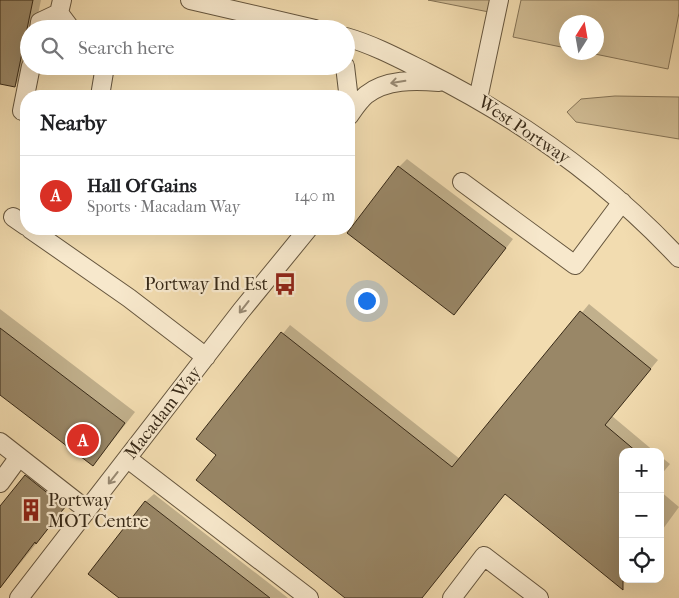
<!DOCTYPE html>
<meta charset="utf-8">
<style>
:root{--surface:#fff;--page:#f6f6f6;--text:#202124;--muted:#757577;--line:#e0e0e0;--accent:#d93025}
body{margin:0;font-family:"IM FELL French Canon",serif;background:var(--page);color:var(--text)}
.controls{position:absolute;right:15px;bottom:15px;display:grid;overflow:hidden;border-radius:10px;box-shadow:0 5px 20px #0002}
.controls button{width:45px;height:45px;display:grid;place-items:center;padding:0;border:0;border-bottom:1px solid var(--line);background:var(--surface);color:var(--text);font:25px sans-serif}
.compass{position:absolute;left:559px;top:15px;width:45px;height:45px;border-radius:50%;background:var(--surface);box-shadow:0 5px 20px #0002;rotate:11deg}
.you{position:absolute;left:366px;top:300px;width:18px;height:18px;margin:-12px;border:4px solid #fff;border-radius:50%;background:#1a73e8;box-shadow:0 0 0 8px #1a73e833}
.badge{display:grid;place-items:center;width:32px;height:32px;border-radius:50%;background:var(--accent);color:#fff;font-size:16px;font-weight:700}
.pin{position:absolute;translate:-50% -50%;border:2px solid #fff;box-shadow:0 1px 5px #0006}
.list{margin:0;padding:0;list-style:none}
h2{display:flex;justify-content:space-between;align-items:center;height:65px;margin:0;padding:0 20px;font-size:21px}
h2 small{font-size:16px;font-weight:400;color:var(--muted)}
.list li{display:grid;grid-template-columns:32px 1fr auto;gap:15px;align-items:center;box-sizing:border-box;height:80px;padding:0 20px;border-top:1px solid var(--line)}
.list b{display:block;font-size:19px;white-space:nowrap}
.list p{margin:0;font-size:16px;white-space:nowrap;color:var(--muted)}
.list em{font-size:16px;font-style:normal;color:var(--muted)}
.icon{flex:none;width:28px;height:28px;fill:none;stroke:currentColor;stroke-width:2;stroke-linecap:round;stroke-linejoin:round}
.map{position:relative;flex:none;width:679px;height:598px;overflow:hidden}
.search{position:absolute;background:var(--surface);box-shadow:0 5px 20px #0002;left:20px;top:20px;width:335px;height:55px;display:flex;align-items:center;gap:12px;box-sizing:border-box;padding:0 18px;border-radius:28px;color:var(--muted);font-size:19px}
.panel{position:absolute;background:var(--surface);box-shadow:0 5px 20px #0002;left:20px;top:90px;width:335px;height:145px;border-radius:20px}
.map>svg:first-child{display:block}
.green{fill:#d2be96;stroke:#857457}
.shadow{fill:#0003}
.building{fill:#998767;stroke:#382a18}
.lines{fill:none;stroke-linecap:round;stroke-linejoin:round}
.minor-casing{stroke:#66563e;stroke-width:20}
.minor{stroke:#f7e8cc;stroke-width:18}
.oneway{stroke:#988972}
.labels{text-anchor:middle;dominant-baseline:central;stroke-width:4.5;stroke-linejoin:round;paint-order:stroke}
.street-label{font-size:18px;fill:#382a18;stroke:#f7e8cc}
.poi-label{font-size:18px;fill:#382a18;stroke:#f7e8cc;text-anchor:end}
</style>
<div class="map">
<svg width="679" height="598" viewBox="0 0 679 598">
<rect width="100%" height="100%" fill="#f2dcb0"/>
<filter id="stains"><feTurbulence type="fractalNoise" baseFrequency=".004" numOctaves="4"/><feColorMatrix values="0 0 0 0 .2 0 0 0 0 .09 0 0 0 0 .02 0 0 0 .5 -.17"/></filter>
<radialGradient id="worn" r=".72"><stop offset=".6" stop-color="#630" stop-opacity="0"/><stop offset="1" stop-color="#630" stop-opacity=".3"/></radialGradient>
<path class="green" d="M428,0H491L489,12Z
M521,0H679V13L668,69L590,53L596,52V22H566V48L513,37Z
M615,96L679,97V139L576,122L567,112L581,99Z"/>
<path class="shadow" d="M0,0H41L35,29H29V57L25,75L14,86L0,83Z
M407,159L513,239L462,305L454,314L349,233L399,167Z
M589,304L658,360L612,416L655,452H623V579H626L619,586L506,493L422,598H347L217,455L198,439L290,325L460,459Z
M0,309L135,412L103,453L93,464L0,393Z
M660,456L670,464L660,476Z
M36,466L75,496L0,588V509L26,476Z
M660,491L679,507L660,533Z
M154,494L288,598H121L145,502Z"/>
<path class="building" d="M0,0H33L15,87L0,84Z
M398,166L506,248L454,315L347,233Z
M580,311L651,369L605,425L637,452H623V590L505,494L422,598H345L196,480L216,455L196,439L281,332L452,467Z
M0,328L125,423L93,466L0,395Z
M25,475L65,507L36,544L35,542L0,588V506Z
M145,501L270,598H119L88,574Z"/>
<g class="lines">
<defs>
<path id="minor" d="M190,0L315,29
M59,13L71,29
M39,29L40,22L59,13L62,0
M346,37C374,45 400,59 426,72C520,119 607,181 679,258
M345,66L349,100
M100,96L105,66
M478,99L499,0
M22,111L31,66
M349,116C354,109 359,101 366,95C386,79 415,80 439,82
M462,182L575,265L622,202
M13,217L26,226
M30,229L129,298L206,357
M0,442L87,510
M128,459L309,598
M0,483L19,457
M19,598L241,311L308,229
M452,598L484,556L539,598"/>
</defs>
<use href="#minor" class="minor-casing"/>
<use href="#minor" class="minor"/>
</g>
<defs><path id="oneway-shaft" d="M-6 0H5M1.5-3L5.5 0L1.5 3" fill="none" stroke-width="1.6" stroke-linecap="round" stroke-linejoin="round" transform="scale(1.25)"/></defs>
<g class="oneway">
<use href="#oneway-shaft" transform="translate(398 82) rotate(171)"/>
<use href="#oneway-shaft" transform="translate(244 307) rotate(128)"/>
<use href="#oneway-shaft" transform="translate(113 478) rotate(128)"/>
</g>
<defs>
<symbol id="bus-bare" viewBox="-9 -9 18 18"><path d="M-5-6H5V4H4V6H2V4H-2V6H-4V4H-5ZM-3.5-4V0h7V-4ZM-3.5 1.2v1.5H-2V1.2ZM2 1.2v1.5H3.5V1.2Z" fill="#8f2418" stroke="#f7e8cc" stroke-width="2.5" paint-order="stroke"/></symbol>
<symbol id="building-bare" viewBox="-9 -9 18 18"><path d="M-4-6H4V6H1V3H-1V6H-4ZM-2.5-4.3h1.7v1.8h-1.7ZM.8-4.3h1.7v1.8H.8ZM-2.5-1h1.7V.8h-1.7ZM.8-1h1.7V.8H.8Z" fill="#8f2418" stroke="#f7e8cc" stroke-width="2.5" paint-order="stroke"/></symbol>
</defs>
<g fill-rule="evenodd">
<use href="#bus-bare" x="269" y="268" width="32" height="32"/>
<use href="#building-bare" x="15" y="494" width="32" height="32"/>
</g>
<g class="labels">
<g class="street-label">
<text transform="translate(524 130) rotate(34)">West Portway</text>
<text transform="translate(163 413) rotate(-52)">Macadam Way</text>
</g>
<g class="poi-label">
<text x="268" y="284">Portway Ind Est</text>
<text x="48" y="500" text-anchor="start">Portway<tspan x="48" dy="21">MOT Centre</tspan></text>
</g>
</g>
<rect width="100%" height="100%" filter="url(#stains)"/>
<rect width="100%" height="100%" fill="url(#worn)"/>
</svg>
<div class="controls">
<button>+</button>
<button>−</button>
<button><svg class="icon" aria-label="locate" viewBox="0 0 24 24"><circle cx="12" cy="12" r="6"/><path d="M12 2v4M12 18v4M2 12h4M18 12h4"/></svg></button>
</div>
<svg class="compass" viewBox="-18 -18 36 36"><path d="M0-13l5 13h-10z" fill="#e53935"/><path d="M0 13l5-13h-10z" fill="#757577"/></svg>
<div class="you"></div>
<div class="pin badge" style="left:83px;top:440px">A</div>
<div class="search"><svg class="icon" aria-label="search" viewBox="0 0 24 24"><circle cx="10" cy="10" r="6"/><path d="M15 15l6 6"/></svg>Search here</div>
<section class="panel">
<h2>Nearby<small></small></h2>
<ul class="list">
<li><span class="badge">A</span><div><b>Hall Of Gains</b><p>Sports · Macadam Way</p></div><em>140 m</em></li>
</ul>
</section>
</div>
